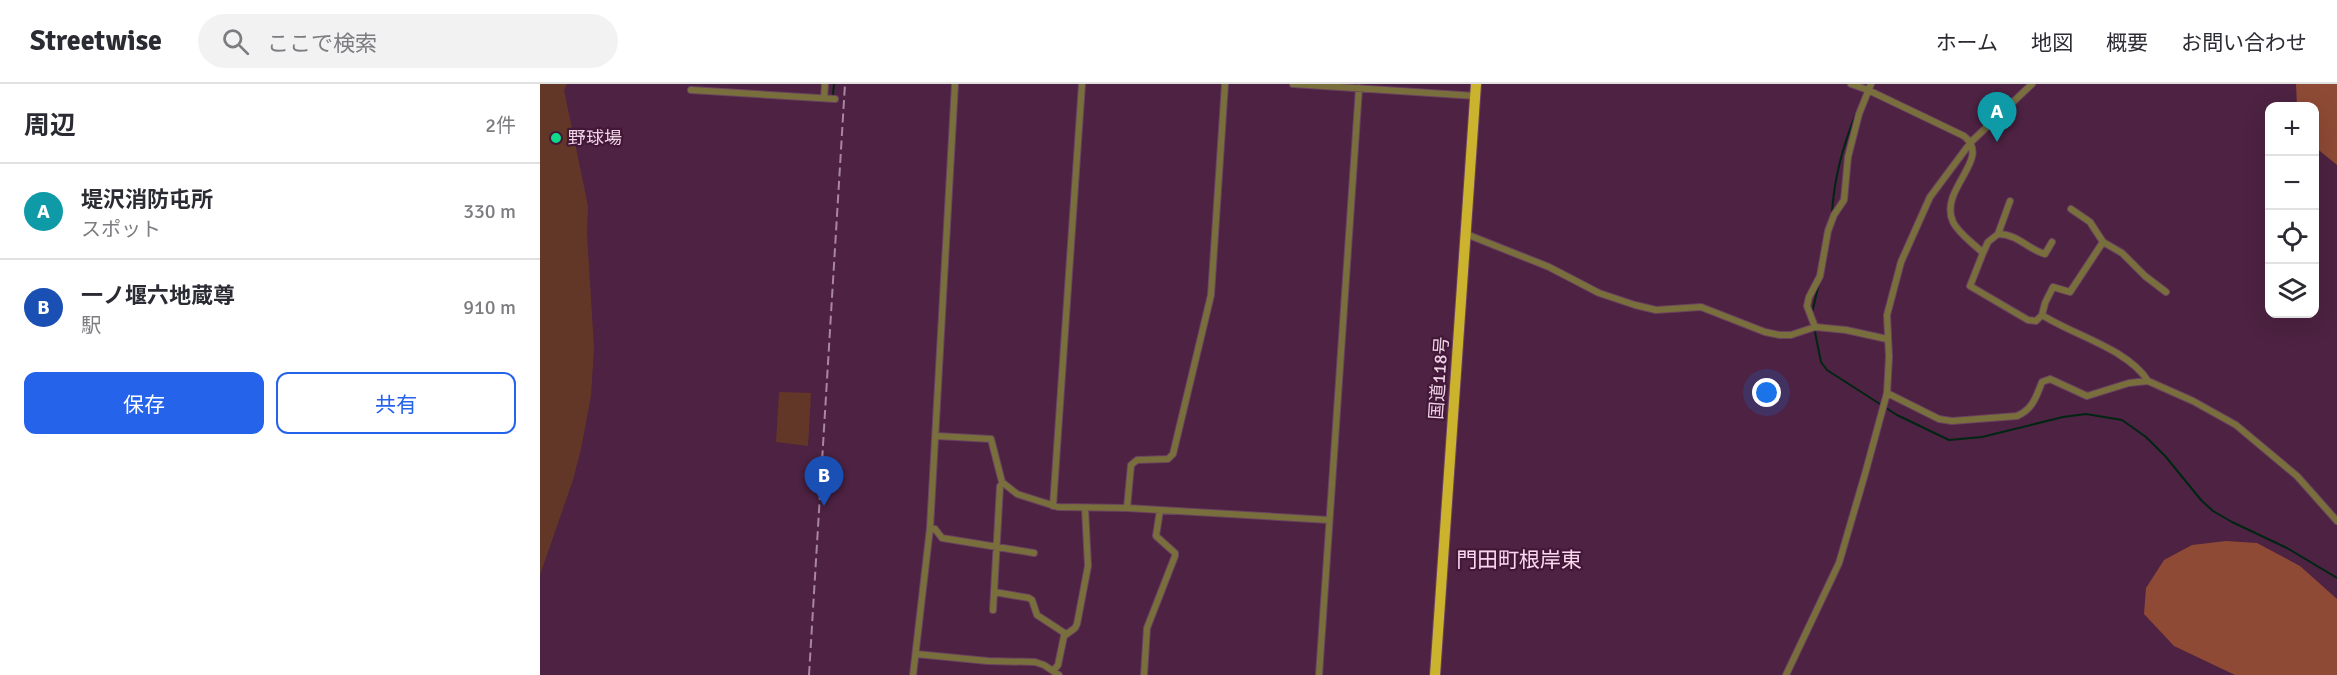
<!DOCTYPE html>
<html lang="ja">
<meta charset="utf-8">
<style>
:root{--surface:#fff;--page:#f2f2f3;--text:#2b2b33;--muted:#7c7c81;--line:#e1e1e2;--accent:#2563eb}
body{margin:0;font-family:Signika,"Noto Sans JP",sans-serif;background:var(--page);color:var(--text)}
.controls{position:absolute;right:18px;top:18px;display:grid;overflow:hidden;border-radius:12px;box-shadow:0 6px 24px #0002}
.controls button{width:54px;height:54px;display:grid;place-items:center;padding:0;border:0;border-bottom:2px solid var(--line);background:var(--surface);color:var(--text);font:30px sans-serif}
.you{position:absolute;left:1227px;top:309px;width:21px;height:21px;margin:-15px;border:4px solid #fff;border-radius:50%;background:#1a73e8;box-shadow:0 0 0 9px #1a73e833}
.badge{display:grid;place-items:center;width:39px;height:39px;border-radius:50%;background:var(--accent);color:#fff;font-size:20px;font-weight:700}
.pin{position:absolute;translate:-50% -50px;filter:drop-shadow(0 2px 3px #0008)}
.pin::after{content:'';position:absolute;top:32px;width:21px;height:18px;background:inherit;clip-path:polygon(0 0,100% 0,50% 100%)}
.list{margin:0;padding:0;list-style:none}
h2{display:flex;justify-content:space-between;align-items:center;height:78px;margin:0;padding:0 24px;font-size:26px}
h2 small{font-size:20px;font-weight:400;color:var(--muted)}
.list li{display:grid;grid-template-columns:39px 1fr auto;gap:18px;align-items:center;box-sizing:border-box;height:96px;padding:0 24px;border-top:2px solid var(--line)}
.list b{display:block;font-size:22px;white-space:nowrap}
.list p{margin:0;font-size:20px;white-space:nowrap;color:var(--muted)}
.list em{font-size:20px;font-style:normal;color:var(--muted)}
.actions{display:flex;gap:12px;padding:18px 24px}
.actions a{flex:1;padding:14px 0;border:2px solid var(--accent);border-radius:12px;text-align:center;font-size:21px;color:var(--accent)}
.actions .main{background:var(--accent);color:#fff}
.icon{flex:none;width:33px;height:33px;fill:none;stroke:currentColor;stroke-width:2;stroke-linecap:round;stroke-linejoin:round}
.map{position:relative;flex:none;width:1797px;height:591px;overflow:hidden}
header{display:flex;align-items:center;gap:36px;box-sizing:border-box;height:84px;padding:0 30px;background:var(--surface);border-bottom:2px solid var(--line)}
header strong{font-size:28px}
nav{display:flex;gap:33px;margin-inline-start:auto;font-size:21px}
.search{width:420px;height:54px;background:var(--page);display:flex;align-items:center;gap:15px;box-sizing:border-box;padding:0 21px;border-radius:33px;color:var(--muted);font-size:22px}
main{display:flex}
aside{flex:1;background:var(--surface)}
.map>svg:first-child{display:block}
.green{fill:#633728}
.forest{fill:#8e4a35}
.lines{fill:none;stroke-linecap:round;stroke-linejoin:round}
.stream{stroke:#002613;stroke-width:2}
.minor-casing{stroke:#6a425f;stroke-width:8}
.trunk-casing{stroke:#6a425f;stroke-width:12}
.minor{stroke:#796f3d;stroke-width:6}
.trunk{stroke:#ccb32e;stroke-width:10}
.rail{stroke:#a987a0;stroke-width:2;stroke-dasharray:9 4.5;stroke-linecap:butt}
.poi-dot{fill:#0fd98a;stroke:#421737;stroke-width:2}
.labels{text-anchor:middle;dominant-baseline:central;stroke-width:4.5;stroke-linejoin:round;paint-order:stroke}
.poi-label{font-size:18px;fill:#eed2e5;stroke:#421737;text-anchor:start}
.street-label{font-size:18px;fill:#eed2e5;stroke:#421737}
.quarter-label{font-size:21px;fill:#f9d7ee;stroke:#421737}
</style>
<header>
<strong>Streetwise</strong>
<div class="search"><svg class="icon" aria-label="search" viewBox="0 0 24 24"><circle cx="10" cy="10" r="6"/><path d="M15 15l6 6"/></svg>ここで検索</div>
<nav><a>ホーム</a><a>地図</a><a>概要</a><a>お問い合わせ</a></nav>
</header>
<main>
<aside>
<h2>周辺<small>2件</small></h2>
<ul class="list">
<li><span class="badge" style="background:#0f9aa8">A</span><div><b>堤沢消防屯所</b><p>スポット</p></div><em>330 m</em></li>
<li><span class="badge" style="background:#1a4fb4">B</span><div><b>一ノ堰六地蔵尊</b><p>駅</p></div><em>910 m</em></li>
</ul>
<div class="actions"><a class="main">保存</a><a>共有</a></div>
</aside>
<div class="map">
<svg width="1797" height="591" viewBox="0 0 1797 591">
<rect width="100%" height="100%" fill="#4d2242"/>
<path class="green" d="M0,0H27L24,6L48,122L47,149L54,264L51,312L41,365L33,396L0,491Z
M239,308L271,309L268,362L236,358Z"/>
<path class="forest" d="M1756,0H1797V81L1775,63L1774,22H1757Z
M1686,457L1717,459L1760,482L1797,515V591H1695L1634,562L1604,530L1606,504L1624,476L1652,461Z"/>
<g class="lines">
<path class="stream" d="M293,10L294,0
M1292,129C1294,96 1303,61 1316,30
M1272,229L1279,199
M1274,243L1281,278L1287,286L1357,331L1409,356L1442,353L1523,333L1546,330L1582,336L1606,353L1626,373L1661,416L1673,427L1692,438L1747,464L1797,494"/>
<defs>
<path id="minor" d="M753,0L936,12
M1311,0L1328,6L1424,52C1453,75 1398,105 1413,138C1419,150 1434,160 1443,169L1430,202L1488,236L1496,237L1502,231C1533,251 1588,265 1608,297
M151,6L295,15
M284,14L285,0
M1531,125L1550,138L1563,158L1582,169L1605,192L1626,208
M926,150L1009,183L1059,209L1095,221L1116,226L1161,223L1225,248L1240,251H1251L1275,243L1306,246L1347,255
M1458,150L1470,117
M1443,169L1448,158L1458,150C1478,150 1487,165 1505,170L1512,158
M1502,231L1505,219L1513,203L1530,208L1563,158
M1275,243L1267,222L1269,213L1280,192L1288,147L1294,131L1304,116L1308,73L1319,30L1331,0
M1347,309L1399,335L1412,337L1477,332C1493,325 1496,313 1502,298L1510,295L1547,312L1589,299L1608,297L1653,317L1696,341L1757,392L1797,437
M397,352L451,355L462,398L477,410L518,423L587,424L789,436
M513,422L542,0
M587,424L591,381L597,376L628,375L633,370L671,211L685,0
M390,444L395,445L402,454L494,469
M454,508L489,514L492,516L497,531L526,550
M453,526L460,402L463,399
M376,570L448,577L495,578L504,581L519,591
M513,587L518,581L524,552L535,544L537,540L548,482L545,424
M373,591L390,444L415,0
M604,591L607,544L635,472V469L616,452L620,426
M779,591L819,4
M1246,591L1299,479L1325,390L1347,309L1349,273L1347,231L1361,178L1390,113L1431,58L1492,0"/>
<path id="trunk" d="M895,591L936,0"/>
</defs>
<use href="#minor" class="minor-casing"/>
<use href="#trunk" class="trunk-casing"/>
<use href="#minor" class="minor"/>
<use href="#trunk" class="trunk"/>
<path class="rail" d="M269,591L305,0"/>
</g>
<circle class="poi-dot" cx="16" cy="54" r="6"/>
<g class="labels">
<g class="poi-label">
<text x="28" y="54">野球場</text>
</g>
<g class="street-label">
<text transform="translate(899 294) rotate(-86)">国道118号</text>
</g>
<g class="quarter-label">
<text x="979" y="476">門田町根岸東</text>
</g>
</g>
</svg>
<div class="controls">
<button>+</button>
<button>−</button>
<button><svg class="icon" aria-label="locate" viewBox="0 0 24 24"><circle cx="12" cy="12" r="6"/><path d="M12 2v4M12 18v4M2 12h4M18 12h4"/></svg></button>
<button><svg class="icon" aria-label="layers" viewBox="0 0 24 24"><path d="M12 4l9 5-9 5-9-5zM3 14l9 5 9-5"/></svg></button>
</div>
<div class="you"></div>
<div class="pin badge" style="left:1457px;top:58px;background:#0f9aa8">A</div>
<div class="pin badge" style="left:284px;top:422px;background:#1a4fb4">B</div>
</div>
</main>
